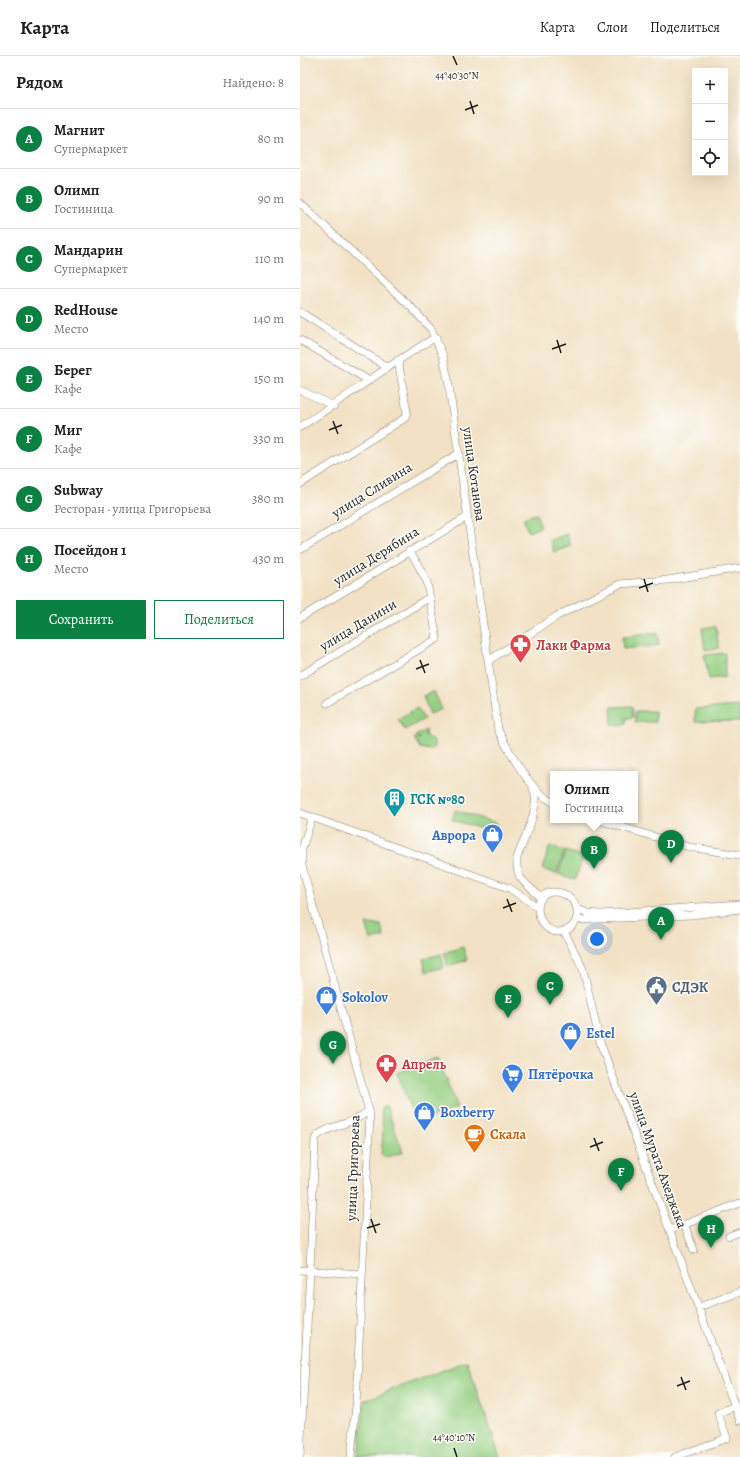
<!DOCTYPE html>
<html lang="ru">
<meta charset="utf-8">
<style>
:root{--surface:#fff;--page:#f2f2f2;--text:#202124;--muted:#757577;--line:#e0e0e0;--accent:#0b8043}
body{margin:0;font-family:Alegreya,serif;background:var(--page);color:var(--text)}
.controls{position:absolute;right:12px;top:12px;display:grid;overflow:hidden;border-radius:0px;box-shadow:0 4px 16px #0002}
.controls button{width:36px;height:36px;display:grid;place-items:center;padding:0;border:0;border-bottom:1px solid var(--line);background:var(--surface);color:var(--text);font:20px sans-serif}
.you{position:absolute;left:297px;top:883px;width:14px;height:14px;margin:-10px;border:3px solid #fff;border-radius:50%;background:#1a73e8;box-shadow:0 0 0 6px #1a73e833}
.badge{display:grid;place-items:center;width:26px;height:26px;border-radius:50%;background:var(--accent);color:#fff;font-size:13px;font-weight:700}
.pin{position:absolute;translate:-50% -33px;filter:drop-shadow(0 1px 2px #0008)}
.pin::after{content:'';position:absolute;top:21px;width:14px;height:12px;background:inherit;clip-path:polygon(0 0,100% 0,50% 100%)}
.popup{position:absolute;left:250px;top:715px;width:88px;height:52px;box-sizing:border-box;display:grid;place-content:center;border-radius:0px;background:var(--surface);filter:drop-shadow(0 1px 3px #0005);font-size:13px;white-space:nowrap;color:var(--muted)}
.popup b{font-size:15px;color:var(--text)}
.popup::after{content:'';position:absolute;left:50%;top:100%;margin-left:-8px;border:8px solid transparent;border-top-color:var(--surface)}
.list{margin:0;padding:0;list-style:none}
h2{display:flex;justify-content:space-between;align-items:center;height:52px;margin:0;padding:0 16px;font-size:17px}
h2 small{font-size:13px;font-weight:400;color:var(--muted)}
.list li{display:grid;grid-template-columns:26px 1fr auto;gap:12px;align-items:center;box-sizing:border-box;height:60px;padding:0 16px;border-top:1px solid var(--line)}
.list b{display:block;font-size:15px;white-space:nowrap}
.list p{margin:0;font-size:13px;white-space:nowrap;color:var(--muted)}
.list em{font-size:13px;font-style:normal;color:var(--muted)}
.actions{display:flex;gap:8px;padding:12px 16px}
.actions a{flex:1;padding:9px 0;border:1px solid var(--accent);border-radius:0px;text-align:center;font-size:14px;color:var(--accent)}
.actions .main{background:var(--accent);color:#fff}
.icon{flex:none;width:22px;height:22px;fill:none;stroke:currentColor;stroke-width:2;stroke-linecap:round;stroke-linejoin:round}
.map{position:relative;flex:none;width:440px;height:1401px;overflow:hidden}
header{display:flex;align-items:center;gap:24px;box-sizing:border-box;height:56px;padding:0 20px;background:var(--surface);border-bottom:1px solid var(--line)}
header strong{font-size:19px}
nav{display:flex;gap:22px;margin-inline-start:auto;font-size:14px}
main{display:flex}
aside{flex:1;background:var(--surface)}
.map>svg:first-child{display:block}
.green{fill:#95cf82;stroke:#58764f}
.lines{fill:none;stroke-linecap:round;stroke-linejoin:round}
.minor-casing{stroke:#877e70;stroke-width:8}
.minor{stroke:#fff;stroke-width:7}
.ticks{fill:none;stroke:#1c1c1c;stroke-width:1.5}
.labels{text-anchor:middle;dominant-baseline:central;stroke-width:3;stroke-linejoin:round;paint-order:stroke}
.street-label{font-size:14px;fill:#1c1c1c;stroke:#fdfcf7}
.health-label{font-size:14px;font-weight:bold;fill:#be3a42;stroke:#fdfcf7;text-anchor:start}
.culture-label{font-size:14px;font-weight:bold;fill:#0d838f;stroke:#fdfcf7;text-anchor:start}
.shop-label{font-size:14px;font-weight:bold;fill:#366cbe;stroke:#fdfcf7;text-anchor:start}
.service-label{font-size:14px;font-weight:bold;fill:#4e5e75;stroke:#fdfcf7;text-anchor:start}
.food-label{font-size:14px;font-weight:bold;fill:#c56008;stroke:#fdfcf7;text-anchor:start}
.ticks-label{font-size:10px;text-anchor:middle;fill:#1c1c1c;stroke:#fdfcf7;stroke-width:3;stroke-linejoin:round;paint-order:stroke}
</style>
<header>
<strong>Карта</strong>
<nav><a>Карта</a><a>Слои</a><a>Поделиться</a></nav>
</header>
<main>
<aside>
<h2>Рядом<small>Найдено: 8</small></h2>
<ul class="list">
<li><span class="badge">A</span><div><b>Магнит</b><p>Супермаркет</p></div><em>80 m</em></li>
<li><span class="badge">B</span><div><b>Олимп</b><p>Гостиница</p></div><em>90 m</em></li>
<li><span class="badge">C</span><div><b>Мандарин</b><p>Супермаркет</p></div><em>110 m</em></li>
<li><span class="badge">D</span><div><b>RedHouse</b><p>Место</p></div><em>140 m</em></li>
<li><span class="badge">E</span><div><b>Берег</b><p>Кафе</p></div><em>150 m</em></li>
<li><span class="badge">F</span><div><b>Миг</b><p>Кафе</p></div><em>330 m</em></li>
<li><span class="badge">G</span><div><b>Subway</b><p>Ресторан · улица Григорьева</p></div><em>380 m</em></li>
<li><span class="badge">H</span><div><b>Посейдон 1</b><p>Место</p></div><em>430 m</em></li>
</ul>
<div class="actions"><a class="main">Сохранить</a><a>Поделиться</a></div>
</aside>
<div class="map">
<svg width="440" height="1401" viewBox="0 0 440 1401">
<rect width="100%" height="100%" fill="#fdfcf7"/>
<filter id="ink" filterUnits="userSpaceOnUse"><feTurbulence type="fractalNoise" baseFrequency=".025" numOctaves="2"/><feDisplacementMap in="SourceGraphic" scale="8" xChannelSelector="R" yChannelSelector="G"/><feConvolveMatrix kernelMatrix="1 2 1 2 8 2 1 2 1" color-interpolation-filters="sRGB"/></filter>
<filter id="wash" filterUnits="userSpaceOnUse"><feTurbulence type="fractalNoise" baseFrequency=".012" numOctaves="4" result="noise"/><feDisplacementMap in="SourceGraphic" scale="16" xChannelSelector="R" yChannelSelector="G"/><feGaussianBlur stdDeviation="0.9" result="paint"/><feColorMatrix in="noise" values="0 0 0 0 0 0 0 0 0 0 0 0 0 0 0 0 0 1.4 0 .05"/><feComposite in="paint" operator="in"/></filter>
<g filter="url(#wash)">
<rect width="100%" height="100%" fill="#f2e1c4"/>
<path class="green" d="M236,458L241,471L228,476L223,462Z
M267,478L271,490L254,496L250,484Z
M416,570L419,592L405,594L402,572Z
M357,577L359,589L323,593L322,581Z
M425,597V621L409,623L404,599Z
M134,635L142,653L130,658L123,640Z
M332,650L333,662H326V668L312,669L311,651Z
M440,650V665L395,666V653Z
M117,652L124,663L105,674L98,663Z
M335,655H355V666H335Z
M126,674L125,679L134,686V691L129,694L120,692L114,682L119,683L120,682L115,680Z
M155,754L196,767L199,778L152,764Z
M250,790L265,795L256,818L242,813Z
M266,795L283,801L275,824L258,818Z
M66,868L81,869L84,881L71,884Z
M163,891L167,904L148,910L144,897Z
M141,898L144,911L126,916L123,903Z
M138,1002L157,1052L116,1067L97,1017Z
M86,1050L103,1096L84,1102L81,1098L83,1080L81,1052Z
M167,1305L200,1401H58L65,1344Z"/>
</g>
<g filter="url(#ink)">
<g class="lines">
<defs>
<path id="minor" d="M0,147L112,252L131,273L143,300L148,323L198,674C210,697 229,734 253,746
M0,256L87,311
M0,284L68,324
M0,334L34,350
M0,371C46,342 89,308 136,281
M0,428L105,362L107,356L98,304
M0,494L158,398
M0,562L167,461
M188,605L257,560L320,528L368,524L440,512
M0,620L130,541
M27,647L137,583L127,526L116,505L109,495
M233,733C242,749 223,785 217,802C215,828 230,827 241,843
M0,757L209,832L238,851
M12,761L2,793V810L70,1059L56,1349L51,1401
M298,764L389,791L440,799
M252,836C280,835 286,868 264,875C239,883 227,839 252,836Z
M277,853L288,857L301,858L440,848
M276,864L391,859L440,853
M264,875L283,913L300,986L440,1364
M384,1168L394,1194
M370,1174L440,1147
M429,1180L440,1176
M0,1214L62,1218
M399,1251L440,1236
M0,1401L10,1215L15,1083C20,1071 57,1068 69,1054
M375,1401L427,1382L418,1357L435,1350"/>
</defs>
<use href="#minor" class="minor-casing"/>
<use href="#minor" class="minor"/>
</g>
</g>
<path class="ticks" d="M153,0L157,9M170,45L174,58M165,54L178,49M257,284L261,297M252,293L266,288M33,365L38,378M29,374L42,369M344,523L348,536M339,532L353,527M120,604L125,617M116,613L129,608M207,843L212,856M203,852L216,847M294,1082L299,1095M290,1091L303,1086M71,1163L76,1177M67,1172L80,1168M381,1321L386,1334M377,1330L390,1325M154,1392L157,1401"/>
<defs>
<symbol id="pharmacy-pin" viewBox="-11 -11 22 30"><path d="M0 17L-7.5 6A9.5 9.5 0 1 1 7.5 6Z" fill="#e0444e" stroke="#fdfcf7"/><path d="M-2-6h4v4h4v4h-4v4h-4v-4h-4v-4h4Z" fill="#fff"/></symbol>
<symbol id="building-pin" viewBox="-11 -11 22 30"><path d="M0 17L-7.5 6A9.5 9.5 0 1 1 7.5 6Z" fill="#0f9aa8" stroke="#fdfcf7"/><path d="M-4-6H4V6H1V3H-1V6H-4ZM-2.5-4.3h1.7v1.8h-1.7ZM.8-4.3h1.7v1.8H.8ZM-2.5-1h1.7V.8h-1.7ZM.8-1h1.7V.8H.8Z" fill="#fff"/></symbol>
<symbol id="shop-pin" viewBox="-11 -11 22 30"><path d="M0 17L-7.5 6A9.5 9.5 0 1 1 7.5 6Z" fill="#3f7fe0" stroke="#fdfcf7"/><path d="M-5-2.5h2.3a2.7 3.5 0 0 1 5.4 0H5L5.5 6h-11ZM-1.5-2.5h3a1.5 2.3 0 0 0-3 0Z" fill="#fff"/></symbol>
<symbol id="civic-pin" viewBox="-11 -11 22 30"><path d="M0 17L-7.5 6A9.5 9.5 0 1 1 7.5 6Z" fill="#5c6f8a" stroke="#fdfcf7"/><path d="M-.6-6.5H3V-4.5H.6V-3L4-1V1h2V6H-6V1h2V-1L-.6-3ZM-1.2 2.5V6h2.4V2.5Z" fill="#fff"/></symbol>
<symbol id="supermarket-pin" viewBox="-11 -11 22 30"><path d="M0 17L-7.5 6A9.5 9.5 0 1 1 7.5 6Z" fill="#3f7fe0" stroke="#fdfcf7"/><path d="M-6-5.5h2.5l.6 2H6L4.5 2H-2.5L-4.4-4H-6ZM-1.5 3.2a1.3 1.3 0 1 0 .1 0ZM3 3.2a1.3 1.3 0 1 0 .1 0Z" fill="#fff"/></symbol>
<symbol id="cafe-pin" viewBox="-11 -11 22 30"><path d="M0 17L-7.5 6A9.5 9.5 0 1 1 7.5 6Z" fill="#e8710a" stroke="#fdfcf7"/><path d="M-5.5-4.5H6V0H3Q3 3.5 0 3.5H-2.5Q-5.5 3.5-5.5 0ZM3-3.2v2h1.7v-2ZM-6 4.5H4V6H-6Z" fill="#fff"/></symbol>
</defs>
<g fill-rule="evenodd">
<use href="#pharmacy-pin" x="208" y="576" width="25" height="34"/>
<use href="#building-pin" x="82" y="730" width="25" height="34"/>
<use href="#shop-pin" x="180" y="766" width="25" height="34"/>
<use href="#civic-pin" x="344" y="918" width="25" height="34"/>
<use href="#shop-pin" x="14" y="928" width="25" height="34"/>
<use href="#shop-pin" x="258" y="964" width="25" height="34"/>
<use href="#pharmacy-pin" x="74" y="996" width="25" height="34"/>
<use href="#supermarket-pin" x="200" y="1006" width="25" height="34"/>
<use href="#shop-pin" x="112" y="1044" width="25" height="34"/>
<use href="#cafe-pin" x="162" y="1066" width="25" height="34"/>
</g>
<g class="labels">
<g class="street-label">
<text transform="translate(174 418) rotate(82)">улица Котанова</text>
<text transform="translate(72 434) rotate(-32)">улица Сливина</text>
<text transform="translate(76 500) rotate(-32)">улица Дерябина</text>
<text transform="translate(58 569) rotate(-31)">улица Данини</text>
<text transform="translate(358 1104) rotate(70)">улица Мурата Ахеджака</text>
<text transform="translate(53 1112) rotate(-88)">улица Григорьева</text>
</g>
<g class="health-label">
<text x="236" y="589">Лаки Фарма</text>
<text x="102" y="1008">Апрель</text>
</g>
<g class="culture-label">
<text x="110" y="743">ГСК №80</text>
</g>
<g class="shop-label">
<text x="176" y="779" text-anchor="end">Аврора</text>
<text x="42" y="941">Sokolov</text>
<text x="286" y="977">Estel</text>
<text x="228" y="1018">Пятёрочка</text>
<text x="140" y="1056">Boxberry</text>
</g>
<g class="service-label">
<text x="372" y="931">СДЭК</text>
</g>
<g class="food-label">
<text x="190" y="1078">Скала</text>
</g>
</g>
<g class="ticks-label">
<text x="157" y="23">44°40'30"N</text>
<text x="154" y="1385">44°40'10"N</text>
</g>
</svg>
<div class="controls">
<button>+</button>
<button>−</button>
<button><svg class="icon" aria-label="locate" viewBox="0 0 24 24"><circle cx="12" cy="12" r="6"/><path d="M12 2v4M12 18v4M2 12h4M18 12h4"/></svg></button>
</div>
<div class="you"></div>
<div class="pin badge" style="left:361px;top:884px">A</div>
<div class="pin badge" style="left:294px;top:813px">B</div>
<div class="popup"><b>Олимп</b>Гостиница</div>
<div class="pin badge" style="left:250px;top:949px">C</div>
<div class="pin badge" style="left:371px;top:807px">D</div>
<div class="pin badge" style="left:208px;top:962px">E</div>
<div class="pin badge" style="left:321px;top:1135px">F</div>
<div class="pin badge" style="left:33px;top:1008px">G</div>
<div class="pin badge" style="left:411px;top:1192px">H</div>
</div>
</main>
